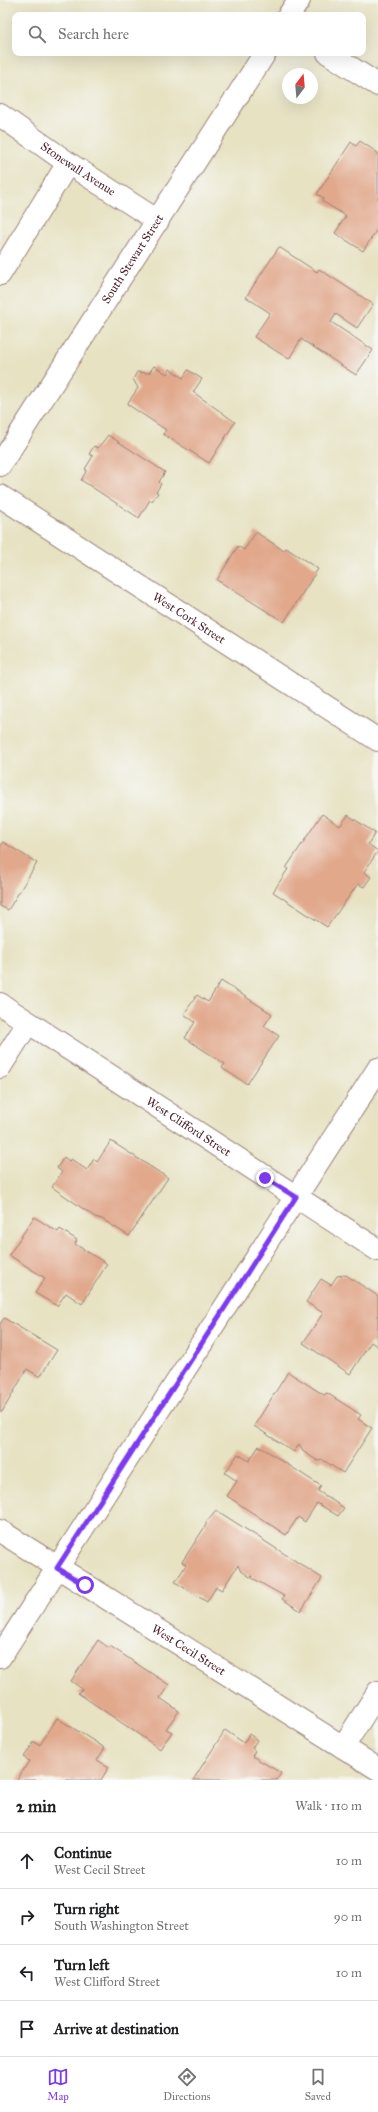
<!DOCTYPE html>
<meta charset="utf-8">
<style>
:root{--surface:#fff;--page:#f6f6f6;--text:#202124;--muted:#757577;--line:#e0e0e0;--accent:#7c3aed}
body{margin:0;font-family:"IM FELL Great Primer",serif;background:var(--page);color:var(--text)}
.compass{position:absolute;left:282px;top:68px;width:36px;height:36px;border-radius:50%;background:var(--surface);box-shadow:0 4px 16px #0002;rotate:16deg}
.stop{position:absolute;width:12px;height:12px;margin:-9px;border:3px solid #7c3aed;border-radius:50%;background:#fff}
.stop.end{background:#7c3aed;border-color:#fff;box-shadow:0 1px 4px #0008}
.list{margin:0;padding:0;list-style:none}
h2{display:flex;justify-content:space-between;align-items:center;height:52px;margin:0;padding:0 16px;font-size:17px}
h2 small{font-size:13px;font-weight:400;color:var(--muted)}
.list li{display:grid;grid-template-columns:26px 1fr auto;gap:12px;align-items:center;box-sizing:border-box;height:56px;padding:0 16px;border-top:1px solid var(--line)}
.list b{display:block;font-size:15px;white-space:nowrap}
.list p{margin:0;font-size:13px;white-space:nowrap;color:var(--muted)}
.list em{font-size:13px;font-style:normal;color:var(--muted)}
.icon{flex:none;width:22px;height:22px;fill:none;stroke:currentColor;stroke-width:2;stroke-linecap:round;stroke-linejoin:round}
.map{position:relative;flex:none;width:378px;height:1780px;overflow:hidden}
.search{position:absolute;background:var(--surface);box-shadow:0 4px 16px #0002;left:12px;right:12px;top:12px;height:44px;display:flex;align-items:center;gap:10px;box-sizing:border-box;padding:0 14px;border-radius:8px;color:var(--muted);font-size:15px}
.sheet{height:276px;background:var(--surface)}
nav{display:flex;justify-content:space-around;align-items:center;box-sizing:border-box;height:56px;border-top:1px solid var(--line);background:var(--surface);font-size:11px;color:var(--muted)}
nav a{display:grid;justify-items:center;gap:2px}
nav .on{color:var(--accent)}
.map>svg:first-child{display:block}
.building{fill:#e1a88c}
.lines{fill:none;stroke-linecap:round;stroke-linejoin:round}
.minor-casing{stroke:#988076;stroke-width:24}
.minor{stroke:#fff;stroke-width:22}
.route{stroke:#7c3aed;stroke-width:5}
.labels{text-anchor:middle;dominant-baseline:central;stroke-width:3;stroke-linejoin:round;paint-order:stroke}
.street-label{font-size:12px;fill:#4a1f2b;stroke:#f6f6f2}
</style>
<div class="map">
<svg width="378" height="1780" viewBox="0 0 378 1780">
<rect width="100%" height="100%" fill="#f6f6f2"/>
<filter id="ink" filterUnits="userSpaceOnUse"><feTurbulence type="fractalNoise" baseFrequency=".025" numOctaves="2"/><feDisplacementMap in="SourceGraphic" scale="8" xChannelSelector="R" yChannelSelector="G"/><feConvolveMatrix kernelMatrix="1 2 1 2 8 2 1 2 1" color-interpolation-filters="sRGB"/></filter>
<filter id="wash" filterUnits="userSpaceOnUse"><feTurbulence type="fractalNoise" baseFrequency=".012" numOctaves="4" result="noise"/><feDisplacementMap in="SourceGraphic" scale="16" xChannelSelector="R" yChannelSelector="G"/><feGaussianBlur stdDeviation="0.9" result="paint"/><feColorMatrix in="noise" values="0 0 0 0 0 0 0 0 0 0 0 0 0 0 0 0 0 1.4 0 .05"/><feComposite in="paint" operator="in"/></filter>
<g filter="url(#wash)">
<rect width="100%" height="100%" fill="#e7e2c2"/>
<g id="blocks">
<path class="building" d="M360,141L378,153V228L363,251L335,233L346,216L322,201L324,198L317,194L351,142L356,146Z
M279,247L317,272L319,269L373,304L357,328L336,314L331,322L373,350L356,375L301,339L289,359L254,337L270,313L246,297Z
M154,366L167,374L170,369L183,378L188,370L202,379L193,392L235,422L209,463L163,434L166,430L127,404L138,388L133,379L137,372L149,373Z
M108,435L165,472L159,482L161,484L156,492L158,493L152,501L150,500L139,518L81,480L87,470L85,469L93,456L89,454L94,446L98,448Z
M256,532L284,551L286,548L318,569L284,622L217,580L238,546L244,550Z
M322,814L340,826L348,815L375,833L368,844L378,851L364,872L371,877L364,887L358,884L327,927L273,892L288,869L286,868Z
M3,842L37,863L8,910L0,906V847Z
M221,981L272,1014L264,1026L279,1036L247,1084L222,1068L225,1064L185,1038L195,1022L184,1014L197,995L208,1002Z
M111,1141L168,1178L129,1236L102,1219L95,1217L52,1187L62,1172L57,1168L64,1157L69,1161L71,1159L87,1170L94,1159L97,1162Z
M34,1217L58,1232L60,1229L77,1240L75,1244L107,1264L82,1304L66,1293L57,1306L35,1293L45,1278L9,1255Z
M346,1275L378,1296V1347L371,1342L350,1374L303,1343L323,1313L306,1302L321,1279L331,1285L337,1276Z
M4,1318L57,1350L40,1377L27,1369L2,1412L0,1411V1324Z
M288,1372L324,1395L327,1393L361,1415L358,1419L372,1428L343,1473L323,1460L318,1461L304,1452L299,1444L294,1452L254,1426Z
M259,1446L321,1486L318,1491L344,1508L338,1516L317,1503L305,1522L298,1517L286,1535L227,1496L237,1481L225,1473L238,1454L249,1461Z
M216,1510L322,1578L301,1611L282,1599L284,1596L252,1578L253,1576L250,1577L240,1570L238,1565L222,1590L216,1587L207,1602L175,1582L186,1565L182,1562L206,1525V1522Z
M98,1640L109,1648L110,1646L169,1685L160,1698L179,1711L166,1729L172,1732L160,1749L78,1693L82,1689L71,1681Z
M57,1718L105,1748L97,1760L109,1767L101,1780H17L29,1761L24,1757L34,1742L40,1745Z
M225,1730L244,1743L249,1734L257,1740L252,1748L255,1751L252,1756L281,1773L277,1780H193Z"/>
</g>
</g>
<g filter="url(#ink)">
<use href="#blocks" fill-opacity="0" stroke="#988076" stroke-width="1"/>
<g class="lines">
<defs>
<g id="minor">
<path d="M289,15L299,0"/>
<path d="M328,53L378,85"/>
<path id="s1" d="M0,115L68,163L158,221"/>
<path d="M0,274L68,163"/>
<path id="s2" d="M0,465L265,53"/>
<path id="s3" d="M0,496L378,740"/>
<path id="s4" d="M0,1004L378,1250"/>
<path d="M0,1067L28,1023"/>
<path id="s5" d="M0,1531L378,1769"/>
<path d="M0,1657L378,1069"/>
<path d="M343,1747L378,1692"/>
</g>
</defs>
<use href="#minor" class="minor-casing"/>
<use href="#minor" class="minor"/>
</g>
</g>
<g class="lines" filter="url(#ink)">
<path class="route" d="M85,1585L57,1568L296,1197L265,1178"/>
</g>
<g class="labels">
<g class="street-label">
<text stroke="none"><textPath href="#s1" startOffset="95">Stonewall Avenue</textPath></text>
<text stroke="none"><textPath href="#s2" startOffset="245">South Stewart Street</textPath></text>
<text stroke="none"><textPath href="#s3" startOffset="225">West Cork Street</textPath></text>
<text stroke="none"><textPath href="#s4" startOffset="225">West Clifford Street</textPath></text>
<text stroke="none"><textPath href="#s5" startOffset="223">West Cecil Street</textPath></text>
</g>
</g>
</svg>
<svg class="compass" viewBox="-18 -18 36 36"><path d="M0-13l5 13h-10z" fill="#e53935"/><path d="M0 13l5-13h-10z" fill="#757577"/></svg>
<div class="stop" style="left:85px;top:1585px"></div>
<div class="stop end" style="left:265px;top:1178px"></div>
<div class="search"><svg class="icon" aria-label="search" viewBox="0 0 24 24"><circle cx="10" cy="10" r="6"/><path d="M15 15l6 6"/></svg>Search here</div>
</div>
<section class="sheet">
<h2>2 min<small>Walk · 110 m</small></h2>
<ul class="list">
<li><svg class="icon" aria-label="ahead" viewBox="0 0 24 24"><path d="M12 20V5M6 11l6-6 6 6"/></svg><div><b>Continue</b><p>West Cecil Street</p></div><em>10 m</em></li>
<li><svg class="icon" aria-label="right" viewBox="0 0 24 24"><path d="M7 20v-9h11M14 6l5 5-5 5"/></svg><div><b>Turn right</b><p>South Washington Street</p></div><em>90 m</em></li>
<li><svg class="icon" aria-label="left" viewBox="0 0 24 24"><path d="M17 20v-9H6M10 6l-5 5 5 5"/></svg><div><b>Turn left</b><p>West Clifford Street</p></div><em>10 m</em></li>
<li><svg class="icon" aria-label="arrive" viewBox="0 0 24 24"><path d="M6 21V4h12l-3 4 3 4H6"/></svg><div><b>Arrive at destination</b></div></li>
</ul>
</section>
<nav>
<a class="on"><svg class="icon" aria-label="map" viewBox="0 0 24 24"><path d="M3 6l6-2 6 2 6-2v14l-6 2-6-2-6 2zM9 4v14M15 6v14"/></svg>Map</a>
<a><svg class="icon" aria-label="directions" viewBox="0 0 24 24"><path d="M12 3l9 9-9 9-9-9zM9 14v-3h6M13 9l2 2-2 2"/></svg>Directions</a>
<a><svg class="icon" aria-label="saved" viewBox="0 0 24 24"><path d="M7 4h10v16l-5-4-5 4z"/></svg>Saved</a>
</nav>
